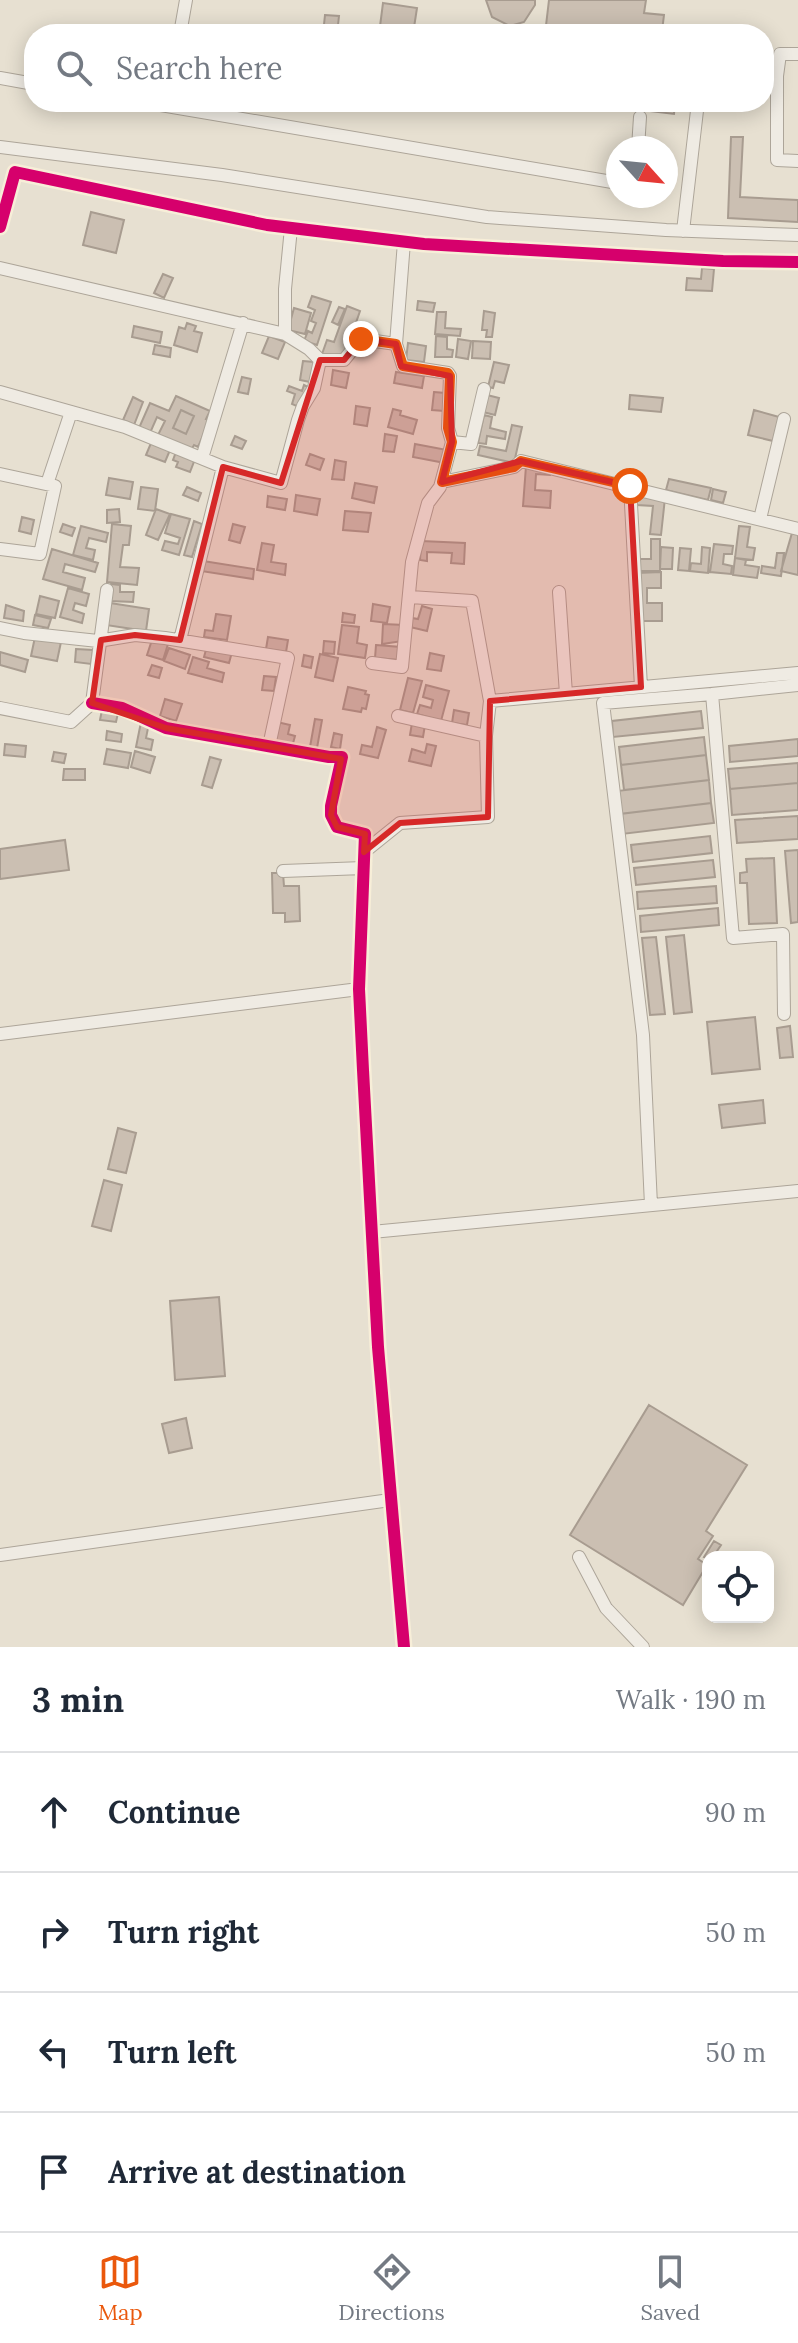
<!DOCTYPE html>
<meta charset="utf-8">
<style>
:root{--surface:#fff;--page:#f6f6f7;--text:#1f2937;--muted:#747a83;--line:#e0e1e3;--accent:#ea580c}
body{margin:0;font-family:Lora,serif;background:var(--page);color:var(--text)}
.controls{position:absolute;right:24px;bottom:24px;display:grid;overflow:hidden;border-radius:16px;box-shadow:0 4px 20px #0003}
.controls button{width:72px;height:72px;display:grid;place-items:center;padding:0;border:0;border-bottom:2px solid var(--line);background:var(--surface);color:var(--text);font:40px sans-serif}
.compass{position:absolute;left:606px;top:136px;width:72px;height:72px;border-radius:50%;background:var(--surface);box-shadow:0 4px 20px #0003;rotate:117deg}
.stop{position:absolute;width:24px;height:24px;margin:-18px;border:6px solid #ea580c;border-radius:50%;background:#fff}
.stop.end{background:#ea580c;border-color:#fff;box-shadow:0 2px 8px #0008}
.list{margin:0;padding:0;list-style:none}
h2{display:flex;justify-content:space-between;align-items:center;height:104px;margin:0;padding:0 32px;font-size:34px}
h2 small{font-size:26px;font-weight:400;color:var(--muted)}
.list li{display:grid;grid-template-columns:52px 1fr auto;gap:24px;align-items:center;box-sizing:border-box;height:120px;padding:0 32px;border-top:2px solid var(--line)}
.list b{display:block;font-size:30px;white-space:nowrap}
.list em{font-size:26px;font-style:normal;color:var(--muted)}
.icon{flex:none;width:44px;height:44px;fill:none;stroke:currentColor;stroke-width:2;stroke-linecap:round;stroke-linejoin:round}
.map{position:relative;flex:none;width:798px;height:1647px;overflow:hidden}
.search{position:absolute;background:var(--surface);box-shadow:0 4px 20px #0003;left:24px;right:24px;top:24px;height:88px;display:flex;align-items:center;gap:20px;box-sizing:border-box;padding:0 28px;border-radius:32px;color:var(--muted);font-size:30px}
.sheet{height:584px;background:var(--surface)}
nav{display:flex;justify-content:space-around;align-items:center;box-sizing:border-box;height:112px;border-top:2px solid var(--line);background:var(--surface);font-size:22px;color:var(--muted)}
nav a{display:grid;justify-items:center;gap:4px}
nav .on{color:var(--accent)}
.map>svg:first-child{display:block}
.building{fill:#cbbfb2;stroke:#a89c90;stroke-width:2;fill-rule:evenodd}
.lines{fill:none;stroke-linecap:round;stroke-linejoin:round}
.street-casing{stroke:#ada599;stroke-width:14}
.street{stroke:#efebe3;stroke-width:12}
.cycleway-casing{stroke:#f7eed8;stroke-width:17}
.cycleway{stroke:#d6006c;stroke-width:12}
.route{stroke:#ea580c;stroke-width:10}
.marked{fill:#d62828;fill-opacity:0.2;stroke:#d62828;stroke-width:6;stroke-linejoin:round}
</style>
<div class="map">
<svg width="798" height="1647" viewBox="0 0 798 1647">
<rect width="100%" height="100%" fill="#e7e0d1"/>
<path class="building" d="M486,0H535V5L524,22L510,26L492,17Z
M549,0H646L644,13L664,15L662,31L683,34H545Z
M383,3L417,8L413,34H379Z
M325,15L339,16L337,34H323Z
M650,102H675L674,114L649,111Z
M731,137H743L740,197L798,200V222L728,218Z
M91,212L124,220L116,253L83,245Z
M702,268L714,269L712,291L686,290L687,278L701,279Z
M163,274L173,278L164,298L154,293Z
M312,296L331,302L317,345L304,341L308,331L312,333L316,323L311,321L315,310L308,307Z
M418,301L435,303L433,312L417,310Z
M347,306L360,311L343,360L322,354L327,340L334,342Z
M339,307L345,309L338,325L332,322Z
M294,308L311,313L305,334L288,330Z
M484,311L495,313L492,337H486L487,330H482Z
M437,312H446L445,328L461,329L460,336L435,334Z
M187,323L196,326L194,331L202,333L197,352L174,345L179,327L185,329Z
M134,326L162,332L160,343L132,337Z
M269,336L285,342L278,359L262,353Z
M436,336L447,337V349L453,350L452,357H435Z
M458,339L471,341L468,359L456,357Z
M473,341L491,342L490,359L472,358Z
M408,343L426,346L424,362L406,360Z
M155,345L171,348L170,357L153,354Z
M303,361L314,362L310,382L300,380Z
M494,362L509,365L504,383L495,381L493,388L488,387Z
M333,370L349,373L346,388L331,385Z
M396,372L424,376L422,388L394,383Z
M242,377L251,379L248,394L238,392Z
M304,385L308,387L301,408L292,404L295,394L287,391L289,386L302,391Z
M434,392L445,393L444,411L432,410Z
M487,395L499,398L495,415L483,412Z
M630,395L663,398L661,412L629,409Z
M176,396L210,411L206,419L210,420L198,447L194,445L190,452L157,437L165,421L157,417L150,433L139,428L150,403L169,411ZM181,410L194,416L186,434L173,428Z
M133,397L143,402L134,425L123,420Z
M356,406L370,408L367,426L354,424Z
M393,409L401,411L400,415L417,420L413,434L388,427Z
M181,410L194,416L186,434L173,428Z
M754,410L779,417L773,441L748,435Z
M484,415L492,417L490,428L506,432L505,439L487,436L486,444L478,443Z
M512,425L522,427L514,463L478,455L480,446L506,451Z
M385,434L397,436L394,452L383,451Z
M235,436L246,441L242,449L231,445Z
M151,443L170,450L165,462L146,455Z
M415,444L447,450L445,463L413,457Z
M176,452L195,459L190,472L176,467L178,462L173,460Z
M310,454L324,459L320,470L306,465Z
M335,460L346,462L344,480L332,479Z
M526,466L551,468L550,475L536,474L535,490L551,491L550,508L523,506Z
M109,478L133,482L130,499L106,495Z
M669,479L711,488L708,500L666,490Z
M355,483L377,487L374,503L352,498Z
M141,487L158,489L155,511L138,509Z
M187,487L201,493L198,501L183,495Z
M713,489L726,492L723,503L711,500Z
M296,495L320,499L317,515L294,511Z
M637,495L665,498L661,535L650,534L653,506L637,505Z
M268,496L287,499L285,510L267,507Z
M119,509L120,522L107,523V510Z
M156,509L170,514L158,540L146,535Z
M345,511L371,513L368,532L343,530Z
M171,514L190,519L179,555L162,550L165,541L178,544L180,538L165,533Z
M22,517L34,520L31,534L19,531Z
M194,521L202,524L192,557L184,555Z
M63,524L75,528L72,536L60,532Z
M112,524L131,526L129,545H123L120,567L139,568L137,585L107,582Z
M233,524L245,527L240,543L229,540Z
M81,526L108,533L106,542L89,538L86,548L95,550L93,560L73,555Z
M739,526L750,527L747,547L755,548L753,560L735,558Z
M792,533L798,534V575L781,571Z
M651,539H660V571H634V559H651Z
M421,541L465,543L464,564L451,563L452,553L427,552V561L420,560Z
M262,543L274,545L271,562L286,564L285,575L257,570Z
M714,544L733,546L732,554H724L723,564L732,566L731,574L710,572Z
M661,547L673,548L672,569H660Z
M702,547L710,548L708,573L690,571L691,563L701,564Z
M680,548L691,549L689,571L678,570Z
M52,549L98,563L95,572L65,564L63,572L85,578L82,590L43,579Z
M777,553H784L781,576L761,573L762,566L775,568Z
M735,558L746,560L745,565L759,567L757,578L733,575Z
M203,561L254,569L253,579L201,571Z
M661,572V588H647V603H662V621H637V573Z
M111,584L120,585V592H134L133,602L110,601Z
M68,588L89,594L86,606L75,603L73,610L84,614L82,623L60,617Z
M40,596L59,601L55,618L36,614Z
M110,603L149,609L146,631L106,625Z
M373,604L390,607L387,623L371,621Z
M6,605L24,611L23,621L4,618Z
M422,606L432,609L427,631L410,627L412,618L418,619Z
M343,613L355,615L354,623L342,622Z
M216,614L231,616L227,640L204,637L205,630L213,631Z
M35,615L51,619L48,628L33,625Z
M383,624L404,625L403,641L382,644Z
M342,625L359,627L357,643L367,645L365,658L338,654Z
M35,637L61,642L57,661L31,656Z
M268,637L288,640L286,652L266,649Z
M152,640L168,644L163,660L147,655Z
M324,641L335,642L334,654L323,653Z
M376,645L401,647L400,660L375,658Z
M207,646L232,652L229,663L204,657Z
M169,648L190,655L185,669L164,661Z
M76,649L93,650L91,664L75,662Z
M0,652L28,660L25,672L0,665Z
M430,653L444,656L441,671L427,669Z
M320,654L338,658L333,681L315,677Z
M304,655L313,657L311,668L302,666Z
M193,657L209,662L207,668L224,673L222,682L188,673Z
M152,665L162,668L159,678L148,675Z
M264,676L276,677L274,691L262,690Z
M408,678L422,681L413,713L400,710Z
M426,685L449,691L441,721L417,714L420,705L431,708L433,700L423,697Z
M348,687L366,691L365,694L369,695L366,709L362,708L361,712L343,709Z
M165,699L182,704L176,721L160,716Z
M102,710L118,713L116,722L100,720Z
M454,710L469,713L467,725L452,723Z
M701,711L703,728L613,737L612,721Z
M315,719L322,720L317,748L310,747Z
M141,722L149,723L146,738L153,740L151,750L136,747Z
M277,722L290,725L288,734L295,736L292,747L272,743Z
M412,723L425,725L423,737L410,735Z
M377,727L386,730L378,758L360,754L362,745L372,747Z
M107,731L122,734L121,742L106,740Z
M334,733L342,735L340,749L331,747Z
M704,737L706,755L621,765L619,747Z
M798,739V756L730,762L729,746Z
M5,744L26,746L25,757L4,755Z
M427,744L436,746L431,766L409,761L412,749L425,753Z
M107,749L131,753L128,768L104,764Z
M135,751L155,757L150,773L131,767Z
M54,752L66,754L64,763L52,761Z
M706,755L709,780L624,790L621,765Z
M210,757L221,760L212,788L202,785Z
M798,763V783L730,789L728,769Z
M64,769H85V780H63Z
M709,780L711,803L620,814L617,791Z
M798,783V810L732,815L730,789Z
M711,803L714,823L622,834L620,814Z
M798,816V839L737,843L735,820Z
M710,836L712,853L633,862L631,845Z
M65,840L69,870L0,879V849Z
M798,850V922L791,923L785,851Z
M774,858L777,923L749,924L747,883H740V873L747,872L746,859Z
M713,860L715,877L636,885L634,868Z
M272,873H283L284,886H299L300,921L285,922V913H273Z
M716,886L717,903L638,909L637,892Z
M718,908L719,925L641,932L640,916Z
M684,935L692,1012L674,1014L666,937Z
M656,937L665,1014L650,1015L642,938Z
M755,1017L760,1069L712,1074L707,1022Z
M790,1026L793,1057L780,1058L777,1028Z
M763,1100L765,1123L722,1128L719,1105Z
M118,1128L136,1133L126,1173L108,1169Z
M104,1180L122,1185L111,1231L92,1226Z
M219,1297L225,1376L175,1380L170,1301Z
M649,1405L747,1465L706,1531L713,1536L698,1559L707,1565L683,1605L570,1535Z
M186,1418L192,1448L169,1453L162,1424Z
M714,1541L721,1545L713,1557L708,1559L704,1557Z"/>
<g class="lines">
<defs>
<path id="street" d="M180,34L186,0
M798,54H780L777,76V160L798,161
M0,78L34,84
M143,102L618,183
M0,147L222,175L487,217L666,230L798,235
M638,148L640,117
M0,227L15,172L267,225L424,244L723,261L798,262
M683,231L698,102
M0,268L285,334L309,349L320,360H344L361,339L396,344L403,366L448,373L450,376L448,428L452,442L440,487L428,503L412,562L402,667L372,663
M285,334V289L291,228
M396,344L404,242
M0,392L125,427L223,467
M452,442L471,444L484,389
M202,458L243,323
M0,474L55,486L40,554L0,549
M442,482L514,467L521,461L798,529
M47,484L71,412
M630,486L641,687
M760,519L784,419
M559,592L566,694
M0,628L24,633L98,641L135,635L165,638L288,658L269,746
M180,640L223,467L281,483L298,420L303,406L314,388L320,360
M490,701L798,673
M92,703L122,708L166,728L329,757H342L331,806V815L337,827L365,834L359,989L363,1070L378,1347L404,1647
M0,708L71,722L92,703L107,590
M398,716L486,736
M364,852L400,823L488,817L486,736L490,701L472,601L410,597
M283,871L363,868
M784,1014L783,934L733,938L712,694L798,685
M0,1034L359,989
M651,1205L643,1035L603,703L712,694
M372,1232L798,1191
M0,1555L390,1500
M579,1557L606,1608L643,1647"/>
</defs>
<use href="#street" class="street-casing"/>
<use href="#street" class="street"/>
<defs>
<path id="cycleway" d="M0,227L15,172L267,225L424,244L723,261L798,262
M92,703L122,708L166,728L329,757H342L331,806V815L337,827L365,834L359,989L363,1070L378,1347L404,1647"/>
</defs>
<use href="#cycleway" class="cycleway-casing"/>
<use href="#cycleway" class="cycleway"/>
</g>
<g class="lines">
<path class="route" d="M361,339L396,344L403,366L448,373L450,376L448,428L452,442L442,482L514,467L521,461L630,486"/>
</g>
<path class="marked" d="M361,339L396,344L401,366L450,376L452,442L442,482L521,461L630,486L641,687L490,701L488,817L400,823L364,852L365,834L337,827L331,815L341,759L166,728L92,703L101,640L135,635L180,640L223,467L281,483L320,360H344Z"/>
</svg>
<div class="controls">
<button><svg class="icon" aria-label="locate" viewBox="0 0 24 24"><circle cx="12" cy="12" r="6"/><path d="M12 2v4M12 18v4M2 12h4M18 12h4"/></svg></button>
</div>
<svg class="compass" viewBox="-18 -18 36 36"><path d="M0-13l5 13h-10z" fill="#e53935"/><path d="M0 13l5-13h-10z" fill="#747a83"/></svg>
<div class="stop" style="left:630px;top:486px"></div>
<div class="stop end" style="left:361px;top:339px"></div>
<div class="search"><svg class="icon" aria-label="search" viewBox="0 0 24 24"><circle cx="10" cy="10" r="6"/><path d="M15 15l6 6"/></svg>Search here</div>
</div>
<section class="sheet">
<h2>3 min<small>Walk · 190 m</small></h2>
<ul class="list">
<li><svg class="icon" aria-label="ahead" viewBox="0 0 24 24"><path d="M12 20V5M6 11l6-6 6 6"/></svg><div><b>Continue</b></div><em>90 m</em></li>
<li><svg class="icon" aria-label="right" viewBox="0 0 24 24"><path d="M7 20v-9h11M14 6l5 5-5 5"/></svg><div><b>Turn right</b></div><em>50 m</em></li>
<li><svg class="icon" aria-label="left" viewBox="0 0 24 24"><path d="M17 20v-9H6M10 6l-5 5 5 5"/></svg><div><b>Turn left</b></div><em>50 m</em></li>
<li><svg class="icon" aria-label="arrive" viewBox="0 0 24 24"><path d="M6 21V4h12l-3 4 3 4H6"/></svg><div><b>Arrive at destination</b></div></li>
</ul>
</section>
<nav>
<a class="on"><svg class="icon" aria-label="map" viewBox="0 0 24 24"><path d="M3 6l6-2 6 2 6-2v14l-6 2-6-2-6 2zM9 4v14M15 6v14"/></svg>Map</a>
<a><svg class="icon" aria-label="directions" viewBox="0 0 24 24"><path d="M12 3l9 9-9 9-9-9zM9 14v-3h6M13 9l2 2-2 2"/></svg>Directions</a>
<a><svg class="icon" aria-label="saved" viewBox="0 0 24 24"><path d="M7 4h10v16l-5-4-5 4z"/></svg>Saved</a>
</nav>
